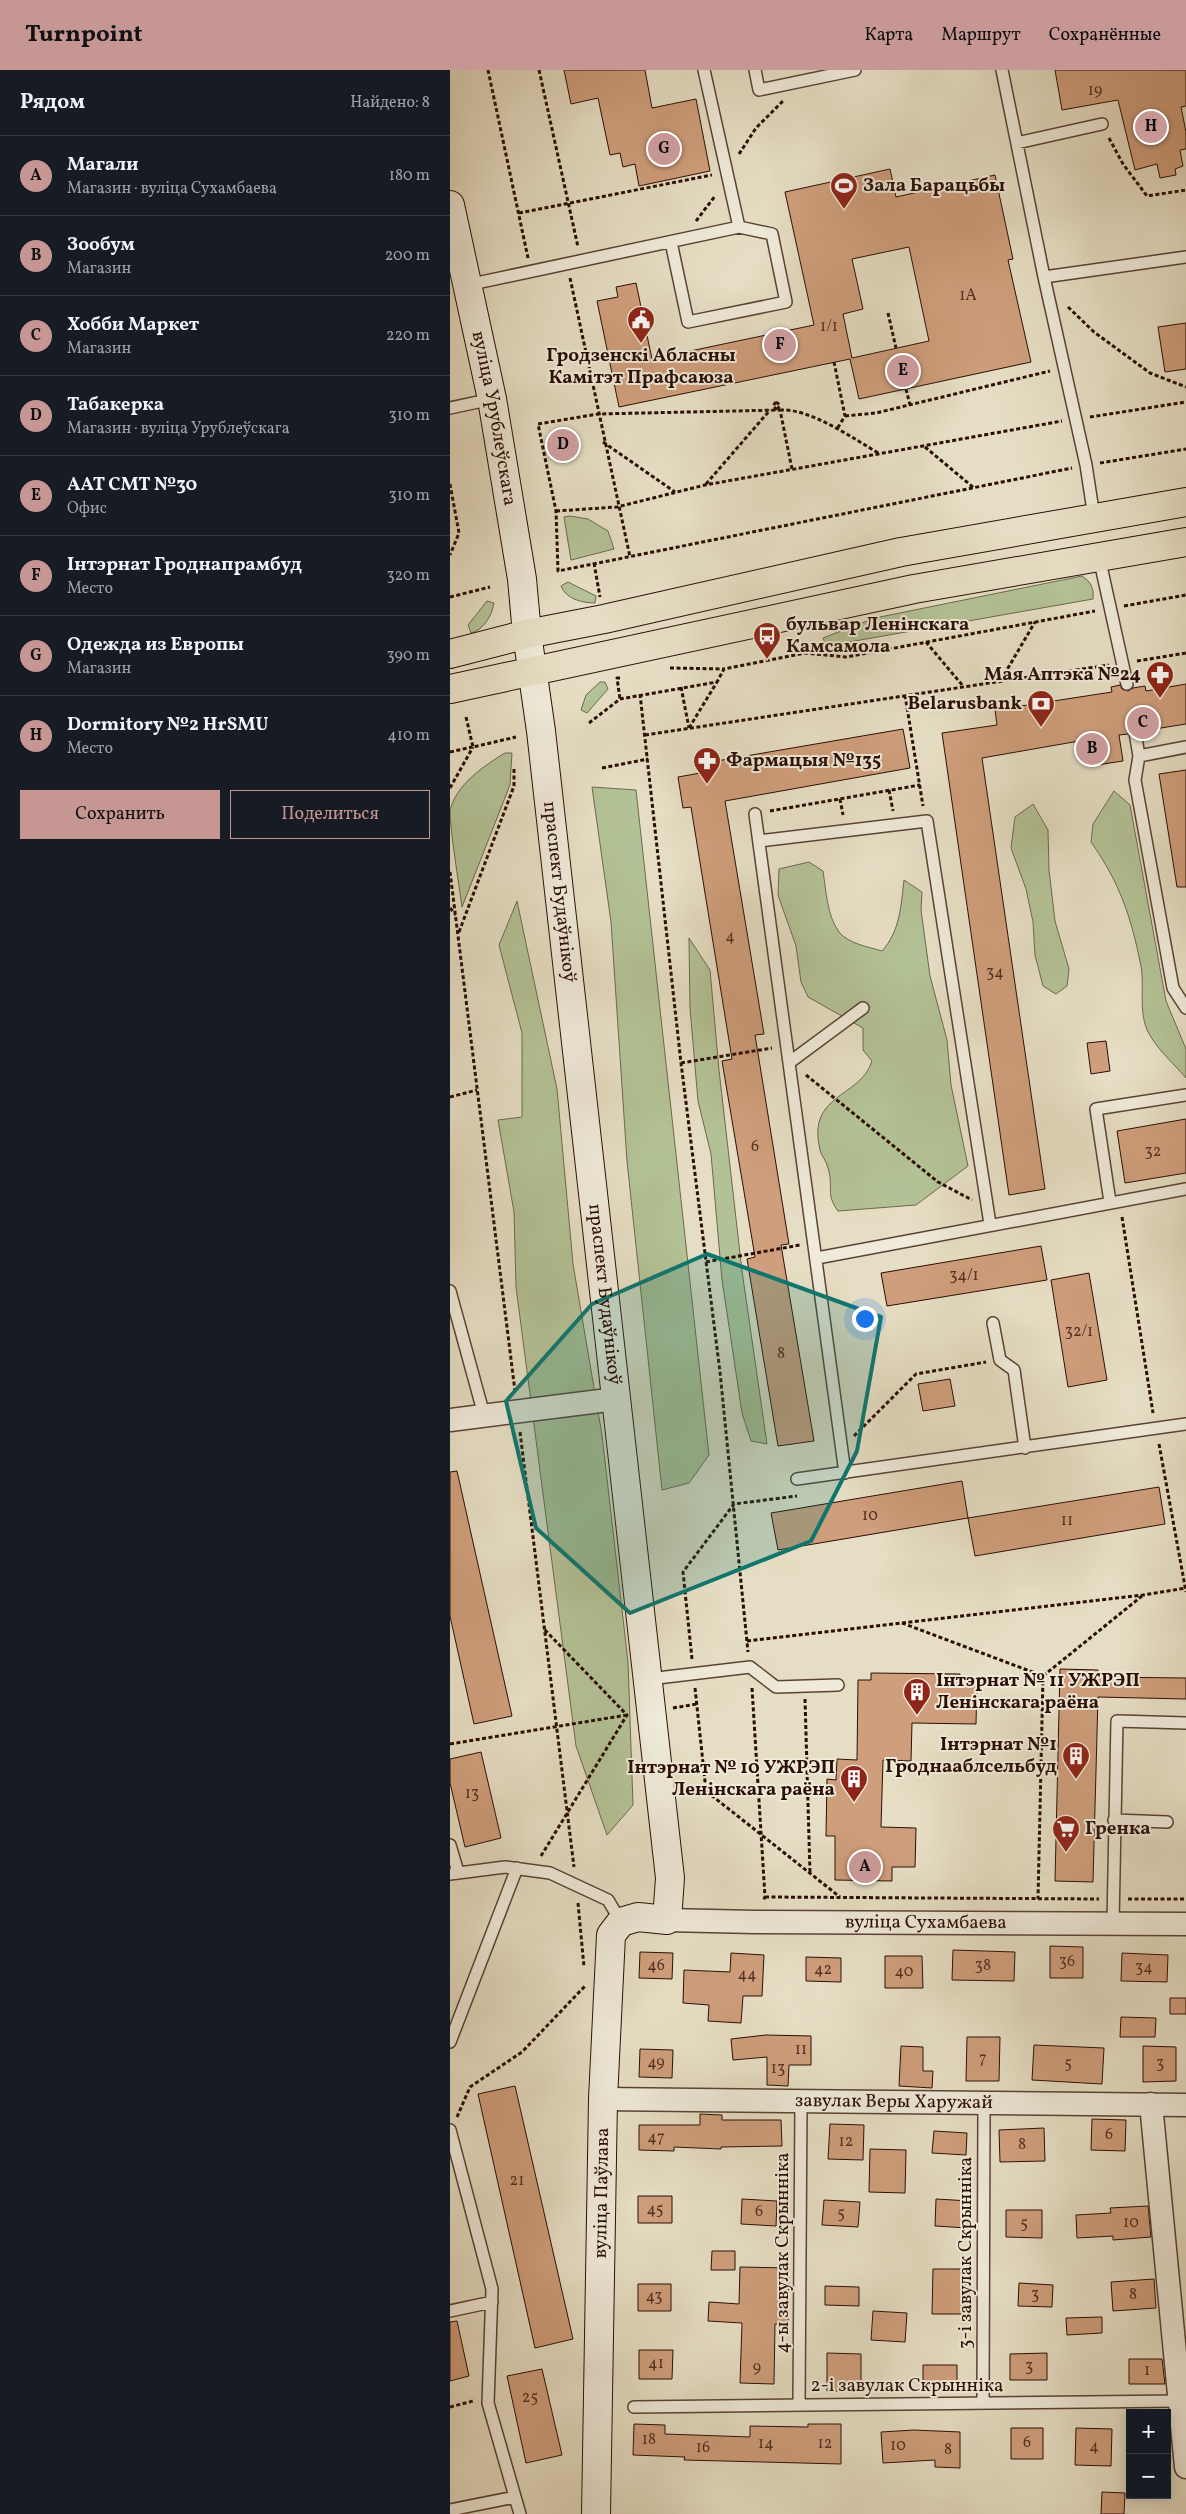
<!DOCTYPE html>
<html lang="ru">
<meta charset="utf-8">
<style>
:root{--surface:#171b24;--page:#242831;--text:#f1f3f6;--muted:#9ea1a6;--line:#363941;--accent:#c59692}
body{margin:0;font-family:Vollkorn,serif;background:var(--page);color:var(--text)}
.controls{position:absolute;right:15px;bottom:15px;display:grid;overflow:hidden;border-radius:0px;box-shadow:0 2px 12px #0003}
.controls button{width:45px;height:45px;display:grid;place-items:center;padding:0;border:0;border-bottom:1px solid var(--line);background:var(--surface);color:var(--text);font:25px sans-serif}
.you{position:absolute;left:414px;top:1248px;width:18px;height:18px;margin:-12px;border:4px solid #fff;border-radius:50%;background:#1a73e8;box-shadow:0 0 0 8px #1a73e833}
.badge{display:grid;place-items:center;width:32px;height:32px;border-radius:50%;background:var(--accent);color:#111;font-size:16px;font-weight:700}
.pin{position:absolute;translate:-50% -50%;border:2px solid #fff;box-shadow:0 1px 5px #0006}
.list{margin:0;padding:0;list-style:none}
h2{display:flex;justify-content:space-between;align-items:center;height:65px;margin:0;padding:0 20px;font-size:21px}
h2 small{font-size:16px;font-weight:400;color:var(--muted)}
.list li{display:grid;grid-template-columns:32px 1fr auto;gap:15px;align-items:center;box-sizing:border-box;height:80px;padding:0 20px;border-top:1px solid var(--line)}
.list b{display:block;font-size:19px;white-space:nowrap}
.list p{margin:0;font-size:16px;white-space:nowrap;color:var(--muted)}
.list em{font-size:16px;font-style:normal;color:var(--muted)}
.actions{display:flex;gap:10px;padding:15px 20px}
.actions a{flex:1;padding:11px 0;border:1px solid var(--accent);border-radius:0px;text-align:center;font-size:18px;color:var(--accent)}
.actions .main{background:var(--accent);color:#111}
.map{position:relative;flex:none;width:736px;height:2444px;overflow:hidden}
header{display:flex;align-items:center;gap:30px;box-sizing:border-box;height:70px;padding:0 25px;background:var(--accent);color:#111}
header strong{font-size:24px}
nav{display:flex;gap:28px;margin-inline-start:auto;font-size:18px}
main{display:flex}
aside{flex:1;background:var(--surface)}
.map>svg:first-child{display:block}
.green{fill:#b3c296;stroke:#6e684e}
.building{fill:#cf9e7c;stroke:#2a0e05;fill-rule:evenodd}
.lines{fill:none;stroke-linecap:round;stroke-linejoin:round}
.lane-casing{stroke:#594235;stroke-width:14}
.street-casing{stroke:#594235;stroke-width:25}
.secondary-casing{stroke:#2a0e05;stroke-width:30}
.primary-casing{stroke:#2a0e05;stroke-width:30}
.path{stroke:#2a0e05;stroke-width:3;stroke-dasharray:4 2.5;stroke-linecap:butt}
.lane{stroke:#efead9;stroke-width:11}
.street{stroke:#efead9;stroke-width:22}
.secondary{stroke:#efead9;stroke-width:28}
.primary{stroke:#e6dec4;stroke-width:28}
.marked{fill:#0f766e;fill-opacity:0.2;stroke:#0f766e;stroke-width:4;stroke-linejoin:round}
.labels{text-anchor:middle;dominant-baseline:central;stroke-width:4;stroke-linejoin:round;paint-order:stroke}
.number-label{font-size:16px;fill:#533223}
.poi-label{font-size:19px;font-weight:bold;fill:#2a0e05;stroke:#efead9;text-anchor:start}
.street-label{font-size:19px;fill:#2a0e05;stroke:#efead9}
</style>
<header>
<strong>Turnpoint</strong>
<nav><a>Карта</a><a>Маршрут</a><a>Сохранённые</a></nav>
</header>
<main>
<aside>
<h2>Рядом<small>Найдено: 8</small></h2>
<ul class="list">
<li><span class="badge">A</span><div><b>Магали</b><p>Магазин · вуліца Сухамбаева</p></div><em>180 m</em></li>
<li><span class="badge">B</span><div><b>Зообум</b><p>Магазин</p></div><em>200 m</em></li>
<li><span class="badge">C</span><div><b>Хобби Маркет</b><p>Магазин</p></div><em>220 m</em></li>
<li><span class="badge">D</span><div><b>Табакерка</b><p>Магазин · вуліца Урублеўскага</p></div><em>310 m</em></li>
<li><span class="badge">E</span><div><b>ААТ СМТ №30</b><p>Офис</p></div><em>310 m</em></li>
<li><span class="badge">F</span><div><b>Інтэрнат Гроднапрамбуд</b><p>Место</p></div><em>320 m</em></li>
<li><span class="badge">G</span><div><b>Одежда из Европы</b><p>Магазин</p></div><em>390 m</em></li>
<li><span class="badge">H</span><div><b>Dormitory №2 HrSMU</b><p>Место</p></div><em>410 m</em></li>
</ul>
<div class="actions"><a class="main">Сохранить</a><a>Поделиться</a></div>
</aside>
<div class="map">
<svg width="736" height="2444" viewBox="0 0 736 2444">
<rect width="100%" height="100%" fill="#e6dec4"/>
<filter id="stains"><feTurbulence type="fractalNoise" baseFrequency=".004" numOctaves="4"/><feColorMatrix values="0 0 0 0 .2 0 0 0 0 .09 0 0 0 0 .02 0 0 0 .5 -.17"/></filter>
<radialGradient id="worn" r=".72"><stop offset=".6" stop-color="#630" stop-opacity="0"/><stop offset="1" stop-color="#630" stop-opacity=".3"/></radialGradient>
<path class="green" d="M120,446L138,449L158,461L164,479L121,490L114,447Z
M632,506C641,512 644,518 643,529L382,575L375,573L373,568L425,548Z
M118,512L146,526L145,533C132,533 116,529 111,516Z
M37,531L44,533C42,545 34,560 21,563L18,555Z
M150,612H155L158,619L137,643L131,640L136,625Z
M55,683H62L60,715L12,837C9,815 0,759 0,741C6,714 34,696 55,683Z
M142,717L186,720L259,1385L239,1413L212,1420L177,1091L161,852Z
M664,721L680,735L716,931L736,979V1008C725,995 710,982 701,967C687,946 695,919 691,896C681,847 670,813 641,772L643,754Z
M583,734L598,760L599,800L605,851L619,899L617,916L606,924L593,916L585,885L583,852L576,819L561,778L565,747Z
M359,792L373,801C376,820 377,846 389,862C399,874 419,877 432,881C450,861 451,836 454,810L472,822L471,840L480,906L497,970L501,1015L518,1096L466,1135L388,1141C375,1124 384,1116 378,1098C377,1091 371,1086 370,1080C356,1023 411,1028 422,991L413,980V958L358,927L351,912L346,876L328,825L329,799Z
M67,831L107,1019L123,1194L152,1365L178,1592L183,1735L157,1765L126,1676L66,1217L64,1142L48,1050L72,1047V963L49,875Z
M239,868L260,900L269,1000L292,1201L317,1374L301,1371L292,1343L272,1210L261,1084L248,1031L240,938Z"/>
<path class="building" d="M114,0H195L202,38L246,29L260,101L189,116L185,94L173,97L170,83L160,85L148,28L121,34Z
M605,0H736V36L731,37L736,62V79L730,80L733,96L725,99L726,105L710,108L707,94L685,100L668,30L612,40Z
M440,99L446,127L545,105L563,189L558,190L581,292L409,329L400,289L169,337L147,231L168,227L166,217L186,213L202,289L364,255L335,122ZM459,177L479,271L402,288L393,244L413,239L402,189Z
M736,253V299L715,302L708,257Z
M736,614V654L692,661L688,655L681,656L678,664L669,665L673,691L640,696L635,670L532,688L595,1119L559,1125L492,663L547,655L545,640L662,622L661,617L670,615L672,619L678,621L683,618L695,616L696,621Z
M453,659L460,698L275,731L314,964L305,965L339,1174L331,1175L364,1371L328,1376L297,1189L305,1187L272,991L282,989L241,737L233,738L228,707L256,702L255,693Z
M736,700V817H727L709,704Z
M656,971L660,1001L641,1004L637,973Z
M736,1049V1103L675,1113L667,1061Z
M591,1176L597,1210L437,1236L431,1203Z
M639,1203L657,1310L618,1317L601,1210Z
M500,1309L505,1336L473,1341L468,1314Z
M7,1401L62,1646L24,1654L0,1546V1402Z
M512,1411L518,1448L328,1480L321,1443Z
M709,1417L715,1454L525,1486L518,1448Z
M610,1599L648,1600V1607L736,1608V1629L648,1627L643,1812L605,1811Z
M421,1603L510,1604V1611H527L526,1654L462,1653L461,1691L433,1690L431,1757L466,1758L465,1797H442V1811L385,1810V1766H376L377,1709L386,1710L387,1689L407,1690L408,1610H421Z
M31,1682L51,1768L15,1777L0,1713V1689Z
M600,1876L633,1877V1908H600Z
M503,1880L565,1882L564,1911L502,1910Z
M190,1882L223,1883L222,1909L189,1908Z
M281,1883L314,1885L312,1926H293L291,1953L258,1951L259,1935L233,1933L234,1900L280,1902Z
M672,1883L718,1885L717,1912L671,1911Z
M435,1886H472L473,1918H435Z
M356,1887L391,1888V1912L356,1911Z
M720,1928H736V1944H720Z
M671,1947L706,1948L705,1967H670Z
M316,1965L361,1966V1995H339L338,2016L317,2015V1987L283,1990L281,1969Z
M517,1967H550L549,2011H516Z
M584,1975L654,1978L652,2014L582,2010Z
M451,1976L473,1977V2001H483L482,2018L449,2016Z
M693,1976L726,1977V2011L693,2012Z
M190,1979L223,1980L222,2008L189,2007Z
M65,2016L123,2269L85,2278L28,2024Z
M250,2044L272,2045V2050H331L332,2076L271,2077V2079L224,2077V2081L189,2080V2055H250Z
M642,2049L676,2050L675,2081L641,2080Z
M380,2054L414,2055L413,2090L378,2089Z
M594,2058L595,2091L550,2092L549,2060Z
M484,2061L517,2063L516,2085L482,2083Z
M420,2079L456,2080L455,2123L419,2122Z
M188,2126H222V2153H188Z
M292,2129L327,2131L326,2156L291,2154Z
M486,2129L520,2131L518,2158L485,2156Z
M374,2130L410,2132L408,2157L372,2155Z
M698,2136L701,2167L663,2170V2166L627,2168L626,2145L661,2143L660,2138Z
M556,2140H592V2168L556,2167Z
M262,2181H285V2200H261Z
M290,2197L339,2198L338,2254H325L324,2314L290,2313L292,2253L258,2251L259,2232L289,2234Z
M483,2199H516L515,2244H482Z
M704,2209L706,2238L663,2241L661,2212Z
M569,2213L603,2215L602,2237L568,2236Z
M188,2214H221V2241H188Z
M375,2216L409,2217V2236L375,2235Z
M423,2241L457,2243L455,2272L421,2270Z
M652,2247V2263L617,2265L616,2248Z
M7,2251L19,2306L0,2311V2252Z
M189,2280H223L222,2309H189Z
M377,2283L411,2284V2321H377Z
M597,2283V2310H560V2284Z
M679,2289H712L715,2314H679Z
M473,2295H507V2319H473Z
M92,2299L112,2385L76,2393L57,2306Z
M184,2354L215,2355V2364L300,2367V2356L358,2357V2354H391V2394L234,2390L235,2387L183,2385Z
M561,2358H593V2389H561Z
M626,2358L662,2359L661,2396L625,2395Z
M464,2360L510,2362V2398L485,2397V2390L433,2393L431,2362Z
M652,2422L675,2423L674,2444H651Z"/>
<g class="lines">
<defs>
<path id="lane" d="M305,0L309,20L405,0
M552,0L594,207L636,395L644,447
M567,73L652,54
M221,172L238,252L336,232L322,164L289,157
M594,207L736,187
M17,215L289,157L254,0
M0,338L42,329
M649,487L677,614
M685,662L689,686L685,710L723,918L736,938
M689,686L736,677
M305,744L395,1403
M309,771L477,751L540,1154
M340,992L413,938
M660,1132L646,1039L736,1025
M367,1188L736,1119
M0,1221L34,1345
M543,1253L550,1290L564,1300L575,1378
M347,1409L736,1354
M199,1609L300,1597L326,1617L388,1615
M664,1750L717,1752
M0,1775L8,1802
M0,1804L55,1797L100,1803L158,1830L171,1852
M663,1853L667,1651L736,1653
M0,1972L67,1798
M0,2060L42,2219L38,2333L70,2444
M0,2241L42,2232
M533,2333L534,2034
M349,2334L351,2031
M184,2337L730,2331
M0,2440L65,2427"/>
<g id="street">
<path d="M0,1350L166,1329"/>
<path id="s1" d="M217,1850L305,1852L736,1854"/>
<path id="s2" d="M153,2029L736,2035"/>
<path d="M701,2034L736,2397"/>
</g>
<g id="secondary">
<path id="s3" d="M0,135L42,329L72,509L77,564L91,661L220,1808L217,1850L188,1847L171,1852L161,1865L153,2029L146,2444"/>
</g>
<path id="primary" d="M0,584L77,564L154,549L451,482L736,432
M0,619L464,519L736,472"/>
</defs>
<use href="#lane" class="lane-casing"/>
<use href="#street" class="street-casing"/>
<use href="#secondary" class="secondary-casing"/>
<use href="#primary" class="primary-casing"/>
<path class="path" d="M38,0L78,188
M89,0L128,177
M659,68L673,94L697,126L736,120
M289,84L306,58L333,31
M69,143L262,105
M246,151L265,126
M120,208L180,487
M618,237L644,262L700,303L736,317
M438,243L446,278
M384,292L395,346L387,359
M456,319L460,335
M326,332L323,336L327,340
M326,332L330,335L327,340
M330,340C360,338 404,369 430,384
M395,346L426,343L600,301
M640,347L736,332
M153,372L225,422
M475,377L524,418
M650,393L736,379
M342,399L330,340L148,344L88,354L106,441L108,501L622,398
M0,414L9,463L0,485
M256,414L320,340
M106,441L167,437L255,415L612,351
M144,493L150,527
M0,527L40,517
M674,536L736,525
M476,572L513,616
M687,591L736,583
M220,598L274,599
M170,608H167L170,629
M551,610L585,552
M231,617L239,658
M190,624L231,993L270,1302L298,1582
M455,625L473,736
M16,647L23,677L66,667
M139,653L170,629L267,612L274,599L355,583L396,587L645,541
M239,658L267,612
M195,665L659,595
M0,682L22,677
M152,698L198,689
M0,718L23,677
M439,720L443,741
M390,729L393,745
M320,741L470,715
M0,802L65,1321
M0,838L6,845
M9,862L64,716V698
M231,993L322,978
M356,1005L488,1112L522,1130
M0,1027L27,1020
M672,1147L703,1343
M256,1192L350,1175
M70,1362L124,1797
M404,1366L466,1304L536,1292
M709,1374L736,1522
M452,1553L593,1606L588,1829
M297,1571L693,1525L736,1518
M242,1589L233,1502L284,1434L347,1426
M593,1606L692,1526
M245,1618L256,1721L390,1827
M302,1618L315,1827L313,1831
M355,1629L360,1803
M223,1638L247,1634
M0,1674L177,1645
M91,1786L177,1645L93,1558
M315,1827L649,1829
M678,1829H736
M128,1833L134,1897
M7,2047L20,2017L72,1982L135,1916
M0,2337L23,2331"/>
<use href="#lane" class="lane"/>
<use href="#street" class="street"/>
<use href="#secondary" class="secondary"/>
<use href="#primary" class="primary"/>
</g>
<path class="marked" d="M257,1184L431,1247L407,1381L361,1471L180,1543L86,1458L56,1331L142,1234Z"/>
<defs>
<symbol id="stadium-pin" viewBox="-11 -11 22 30"><path d="M0 17L-7.5 6A9.5 9.5 0 1 1 7.5 6Z" fill="#8f2418" stroke="#efead9"/><path d="M0-5a6.5 5 0 1 0 0 10a6.5 5 0 1 0 0-10ZM-3.5-1.8h7v3.6h-7Z" fill="#fff"/></symbol>
<symbol id="civic-pin" viewBox="-11 -11 22 30"><path d="M0 17L-7.5 6A9.5 9.5 0 1 1 7.5 6Z" fill="#8f2418" stroke="#efead9"/><path d="M-.6-6.5H3V-4.5H.6V-3L4-1V1h2V6H-6V1h2V-1L-.6-3ZM-1.2 2.5V6h2.4V2.5Z" fill="#fff"/></symbol>
<symbol id="bus-pin" viewBox="-11 -11 22 30"><path d="M0 17L-7.5 6A9.5 9.5 0 1 1 7.5 6Z" fill="#8f2418" stroke="#efead9"/><path d="M-5-6H5V4H4V6H2V4H-2V6H-4V4H-5ZM-3.5-4V0h7V-4ZM-3.5 1.2v1.5H-2V1.2ZM2 1.2v1.5H3.5V1.2Z" fill="#fff"/></symbol>
<symbol id="pharmacy-pin" viewBox="-11 -11 22 30"><path d="M0 17L-7.5 6A9.5 9.5 0 1 1 7.5 6Z" fill="#8f2418" stroke="#efead9"/><path d="M-2-6h4v4h4v4h-4v4h-4v-4h-4v-4h4Z" fill="#fff"/></symbol>
<symbol id="bank-pin" viewBox="-11 -11 22 30"><path d="M0 17L-7.5 6A9.5 9.5 0 1 1 7.5 6Z" fill="#8f2418" stroke="#efead9"/><path d="M-6-4H6V4H-6ZM0-2.3a2.3 2.3 0 1 0 0 4.6a2.3 2.3 0 1 0 0-4.6Z" fill="#fff"/></symbol>
<symbol id="building-pin" viewBox="-11 -11 22 30"><path d="M0 17L-7.5 6A9.5 9.5 0 1 1 7.5 6Z" fill="#8f2418" stroke="#efead9"/><path d="M-4-6H4V6H1V3H-1V6H-4ZM-2.5-4.3h1.7v1.8h-1.7ZM.8-4.3h1.7v1.8H.8ZM-2.5-1h1.7V.8h-1.7ZM.8-1h1.7V.8H.8Z" fill="#fff"/></symbol>
<symbol id="supermarket-pin" viewBox="-11 -11 22 30"><path d="M0 17L-7.5 6A9.5 9.5 0 1 1 7.5 6Z" fill="#8f2418" stroke="#efead9"/><path d="M-6-5.5h2.5l.6 2H6L4.5 2H-2.5L-4.4-4H-6ZM-1.5 3.2a1.3 1.3 0 1 0 .1 0ZM3 3.2a1.3 1.3 0 1 0 .1 0Z" fill="#fff"/></symbol>
</defs>
<g fill-rule="evenodd">
<use href="#stadium-pin" x="378" y="100" width="32" height="43"/>
<use href="#civic-pin" x="175" y="234" width="32" height="43"/>
<use href="#bus-pin" x="301" y="550" width="32" height="43"/>
<use href="#pharmacy-pin" x="694" y="589" width="32" height="43"/>
<use href="#bank-pin" x="575" y="618" width="32" height="43"/>
<use href="#pharmacy-pin" x="241" y="675" width="32" height="43"/>
<use href="#building-pin" x="451" y="1606" width="32" height="43"/>
<use href="#building-pin" x="610" y="1670" width="32" height="43"/>
<use href="#building-pin" x="388" y="1693" width="32" height="43"/>
<use href="#supermarket-pin" x="600" y="1743" width="32" height="43"/>
</g>
<g class="labels">
<g class="number-label">
<text x="645" y="21">19</text>
<text x="518" y="226">1А</text>
<text x="379" y="257">1/1</text>
<text x="280" y="867">4</text>
<text x="545" y="903">34</text>
<text x="305" y="1077">6</text>
<text x="703" y="1082">32</text>
<text x="514" y="1206">34/1</text>
<text x="629" y="1262">32/1</text>
<text x="331" y="1284">8</text>
<text x="420" y="1446">10</text>
<text x="617" y="1451">11</text>
<text x="22" y="1724">13</text>
<text x="617" y="1892">36</text>
<text x="206" y="1896">46</text>
<text x="533" y="1896">38</text>
<text x="694" y="1898">34</text>
<text x="373" y="1900">42</text>
<text x="454" y="1902">40</text>
<text x="297" y="1905">44</text>
<text x="351" y="1980">11</text>
<text x="533" y="1989">7</text>
<text x="206" y="1993">49</text>
<text x="618" y="1994">5</text>
<text x="710" y="1994">3</text>
<text x="328" y="1999">13</text>
<text x="659" y="2065">6</text>
<text x="206" y="2068">47</text>
<text x="396" y="2072">12</text>
<text x="572" y="2075">8</text>
<text x="67" y="2111">21</text>
<text x="205" y="2140">45</text>
<text x="309" y="2142">6</text>
<text x="391" y="2144">5</text>
<text x="681" y="2153">10</text>
<text x="574" y="2154">5</text>
<text x="585" y="2225">3</text>
<text x="683" y="2225">8</text>
<text x="204" y="2227">43</text>
<text x="206" y="2294">41</text>
<text x="579" y="2297">3</text>
<text x="307" y="2298">9</text>
<text x="697" y="2301">1</text>
<text x="80" y="2328">25</text>
<text x="199" y="2370">18</text>
<text x="577" y="2373">6</text>
<text x="316" y="2374">14</text>
<text x="375" y="2374">12</text>
<text x="448" y="2376">10</text>
<text x="644" y="2377">4</text>
<text x="253" y="2378">16</text>
<text x="498" y="2380">8</text>
</g>
<g class="poi-label">
<text x="413" y="116">Зала Барацьбы</text>
<text x="191" y="286" text-anchor="middle">Гродзенскі Абласны<tspan x="191" dy="22">Камітэт Прафсаюза</tspan></text>
<text x="336" y="555">бульвар Ленінскага<tspan x="336" dy="22">Камсамола</tspan></text>
<text x="691" y="605" text-anchor="end">Мая Аптэка №24</text>
<text x="572" y="634" text-anchor="end">Belarusbank</text>
<text x="276" y="691">Фармацыя №135</text>
<text x="486" y="1611">Інтэрнат № 11 УЖРЭП<tspan x="486" dy="22">Ленінскага раёна</tspan></text>
<text x="607" y="1675" text-anchor="end">Інтэрнат №1<tspan x="607" dy="22">Гроднааблсельбуд</tspan></text>
<text x="385" y="1698" text-anchor="end">Інтэрнат № 10 УЖРЭП<tspan x="385" dy="22">Ленінскага раёна</tspan></text>
<text x="635" y="1759">Гренка</text>
</g>
<g class="street-label">
<text stroke="none"><textPath href="#s3" startOffset="218">вуліца Урублеўскага</textPath></text>
<text stroke="none"><textPath href="#s3" startOffset="696">праспект Будаўнікоў</textPath></text>
<text stroke="none"><textPath href="#s3" startOffset="1101">праспект Будаўнікоў</textPath></text>
<text stroke="none"><textPath href="#s1" startOffset="259">вуліца Сухамбаева</textPath></text>
<text stroke="none"><textPath href="#s2" startOffset="291">завулак Веры Харужай</textPath></text>
<text transform="translate(152 2123) rotate(-89)">вуліца Паўлава</text>
<text transform="translate(333 2183) rotate(-90)">4-ы завулак Скрынніка</text>
<text transform="translate(516 2183) rotate(-90)">3-і завулак Скрынніка</text>
<text x="457" y="2316">2-і завулак Скрынніка</text>
</g>
</g>
<rect width="100%" height="100%" filter="url(#stains)"/>
<rect width="100%" height="100%" fill="url(#worn)"/>
</svg>
<div class="controls">
<button>+</button>
<button>−</button>
</div>
<div class="you"></div>
<div class="pin badge" style="left:415px;top:1797px">A</div>
<div class="pin badge" style="left:642px;top:679px">B</div>
<div class="pin badge" style="left:693px;top:653px">C</div>
<div class="pin badge" style="left:113px;top:375px">D</div>
<div class="pin badge" style="left:453px;top:301px">E</div>
<div class="pin badge" style="left:330px;top:275px">F</div>
<div class="pin badge" style="left:214px;top:79px">G</div>
<div class="pin badge" style="left:701px;top:57px">H</div>
</div>
</main>
